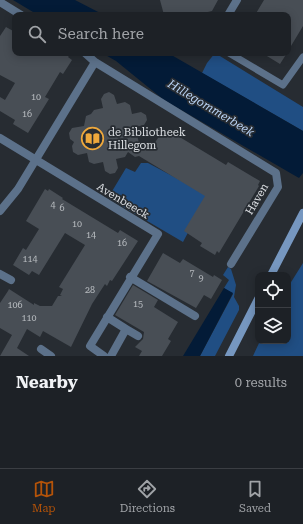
<!DOCTYPE html>
<style>
:root{--surface:#1d2126;--page:#2a2e32;--text:#f1f3f6;--muted:#a0a3a7;--line:#3b3e43;--accent:#b45309}
body{margin:0;font-family:"Roboto Serif",serif;background:var(--page);color:var(--text)}
.controls{position:absolute;right:12px;bottom:12px;display:grid;overflow:hidden;border-radius:8px;box-shadow:0 2px 10px #0003}
.controls button{width:36px;height:36px;display:grid;place-items:center;padding:0;border:0;border-bottom:1px solid var(--line);background:var(--surface);color:var(--text);font:20px sans-serif}
.list{margin:0;padding:0;list-style:none}
h2{display:flex;justify-content:space-between;align-items:center;height:52px;margin:0;padding:0 16px;font-size:17px}
h2 small{font-size:13px;font-weight:400;color:var(--muted)}
.icon{flex:none;width:22px;height:22px;fill:none;stroke:currentColor;stroke-width:2;stroke-linecap:round;stroke-linejoin:round}
.map{position:relative;flex:none;width:303px;height:356px;overflow:hidden}
.search{position:absolute;background:var(--surface);box-shadow:0 2px 10px #0003;left:12px;right:12px;top:12px;height:44px;display:flex;align-items:center;gap:10px;box-sizing:border-box;padding:0 14px;border-radius:8px;color:var(--muted);font-size:15px}
.sheet{height:112px;background:var(--surface)}
nav{display:flex;justify-content:space-around;align-items:center;box-sizing:border-box;height:56px;border-top:1px solid var(--line);background:var(--surface);font-size:11px;color:var(--muted)}
nav a{display:grid;justify-items:center;gap:2px}
nav .on{color:var(--accent)}
.map>svg:first-child{display:block}
.green{fill:#204e83}
.water{fill:#031b37}
.building{fill:#484e55}
.lines{fill:none;stroke-linecap:round;stroke-linejoin:round}
.lane{stroke:#5c718a;stroke-width:7}
.street{stroke:#5c718a;stroke-width:8}
.secondary{stroke:#7697c0;stroke-width:8}
.labels{text-anchor:middle;dominant-baseline:central;stroke-width:3.5;stroke-linejoin:round;paint-order:stroke}
.number-label{font-size:9px;fill:#b8bcc0}
.poi-label{font-size:11px;fill:#dde0e4;stroke:#272c32;text-anchor:start}
.street-label{font-size:11px;fill:#dde0e4;stroke:#272c32}
.water-label{font-size:12px;font-style:italic;fill:#b9d3f4;stroke:#272c32}
</style>
<div class="map">
<svg width="303" height="356" viewBox="0 0 303 356">
<rect width="100%" height="100%" fill="#272c32"/>
<path class="green" d="M215,53L303,107V131L202,73L207,63Z
M141,163H148L208,195L183,242L108,198L126,168L135,172Z
M303,263V356H253L260,341H288V287Z
M228,267L231,269L236,285L234,297L239,306V310L215,356H200L233,294L224,288L229,280L223,275Z"/>
<path class="water" d="M13,0H75L104,15H38Z
M102,53H168L303,131V173L299,178L292,174L164,100L116,61Z
M224,288L233,293L200,356H183Z"/>
<path class="building" d="M160,0H218L212,11L195,15H164Z
M264,0H303V26L288,51V15H255Z
M6,27L15,32V53H71L68,57L72,60L63,74L60,72L45,97L49,99L28,133L13,124L15,120L0,111V97L5,100L15,83L0,75V36Z
M262,53H287L280,64Z
M109,92L114,95L117,104L125,102L130,105L132,114L141,112L146,115L147,120L144,125L135,127L139,143L150,150L164,129L167,131L168,130L226,165L228,162L260,181L258,185L259,186L219,253L217,251L215,255L200,246L202,243L184,231L205,196L139,156L135,157L128,152L125,157L116,159L118,168L115,173L110,174L105,171L103,162L94,164L89,162L87,153L78,155L73,152L72,146L74,142L70,139L69,133L72,128L84,126L86,116L91,114L94,110L103,108L101,99L104,94Z
M45,189L48,191L49,189L63,198L62,199L118,233L120,230L138,241L112,281L110,280L107,286L105,284L92,304L71,347L43,331L40,337L27,329L17,348L29,356H0L12,335L0,328V303L8,291L9,289L34,305V303L40,306H52L58,296H62L60,295L63,289L59,287L85,245L65,233L39,275L32,271L29,275L13,265L23,248L26,250L39,229L26,221Z
M163,253L180,263L183,259L213,277L214,275L222,280L211,299L204,295L196,308L147,281Z
M133,285L158,300L154,307L178,322L168,339L171,341L162,356H139L142,351L135,347L143,339L144,332L115,315Z"/>
<g class="lines">
<path class="lane" d="M229,53L283,85L303,57"/>
<path class="street" d="M0,2L21,15
M228,15L237,0
M85,53L95,62L276,173L278,187L231,264
M0,138L158,234L90,346L104,356
M0,211L18,189L95,62
M0,274L11,280
M130,277L195,316
M107,317L126,329L111,356
M126,329L138,336
M41,349L51,356"/>
<path class="secondary" d="M271,275L303,213
M229,356L258,299"/>
</g>
<defs>
<symbol id="library-ring" viewBox="-11 -11 22 22"><circle r="9.5" fill="#272c32" stroke="#eea83c" stroke-width="1.5"/><path d="M-6-4Q-3-5.5-.7-3.5V5Q-3 3-6 4ZM6-4Q3-5.5 .7-3.5V5Q3 3 6 4Z" fill="#eea83c"/></symbol>
</defs>
<g fill-rule="evenodd">
<use href="#library-ring" x="80" y="126" width="25" height="25"/>
</g>
<g class="labels">
<g class="number-label">
<text x="36" y="97">10</text>
<text x="27" y="114">16</text>
<text x="53" y="205">4</text>
<text x="62" y="208">6</text>
<text x="77" y="224">10</text>
<text x="91" y="235">14</text>
<text x="122" y="243">16</text>
<text x="30" y="259">114</text>
<text x="192" y="273">7</text>
<text x="201" y="278">9</text>
<text x="90" y="290">28</text>
<text x="138" y="304">15</text>
<text x="15" y="305">106</text>
<text x="29" y="318">110</text>
</g>
<g class="poi-label">
<text x="108" y="132">de Bibliotheek<tspan x="108" dy="13">Hillegom</tspan></text>
</g>
<g class="street-label">
<text transform="translate(257 199) rotate(-60)">Haven</text>
<text transform="translate(123 201) rotate(31)">Avenbeeck</text>
</g>
<g class="water-label">
<text transform="translate(211 108) rotate(31)">Hillegommerbeek</text>
</g>
</g>
</svg>
<div class="controls">
<button><svg class="icon" aria-label="locate" viewBox="0 0 24 24"><circle cx="12" cy="12" r="6"/><path d="M12 2v4M12 18v4M2 12h4M18 12h4"/></svg></button>
<button><svg class="icon" aria-label="layers" viewBox="0 0 24 24"><path d="M12 4l9 5-9 5-9-5zM3 14l9 5 9-5"/></svg></button>
</div>
<div class="search"><svg class="icon" aria-label="search" viewBox="0 0 24 24"><circle cx="10" cy="10" r="6"/><path d="M15 15l6 6"/></svg>Search here</div>
</div>
<section class="sheet">
<h2>Nearby<small>0 results</small></h2>
<ul class="list">
</ul>
</section>
<nav>
<a class="on"><svg class="icon" aria-label="map" viewBox="0 0 24 24"><path d="M3 6l6-2 6 2 6-2v14l-6 2-6-2-6 2zM9 4v14M15 6v14"/></svg>Map</a>
<a><svg class="icon" aria-label="directions" viewBox="0 0 24 24"><path d="M12 3l9 9-9 9-9-9zM9 14v-3h6M13 9l2 2-2 2"/></svg>Directions</a>
<a><svg class="icon" aria-label="saved" viewBox="0 0 24 24"><path d="M7 4h10v16l-5-4-5 4z"/></svg>Saved</a>
</nav>
